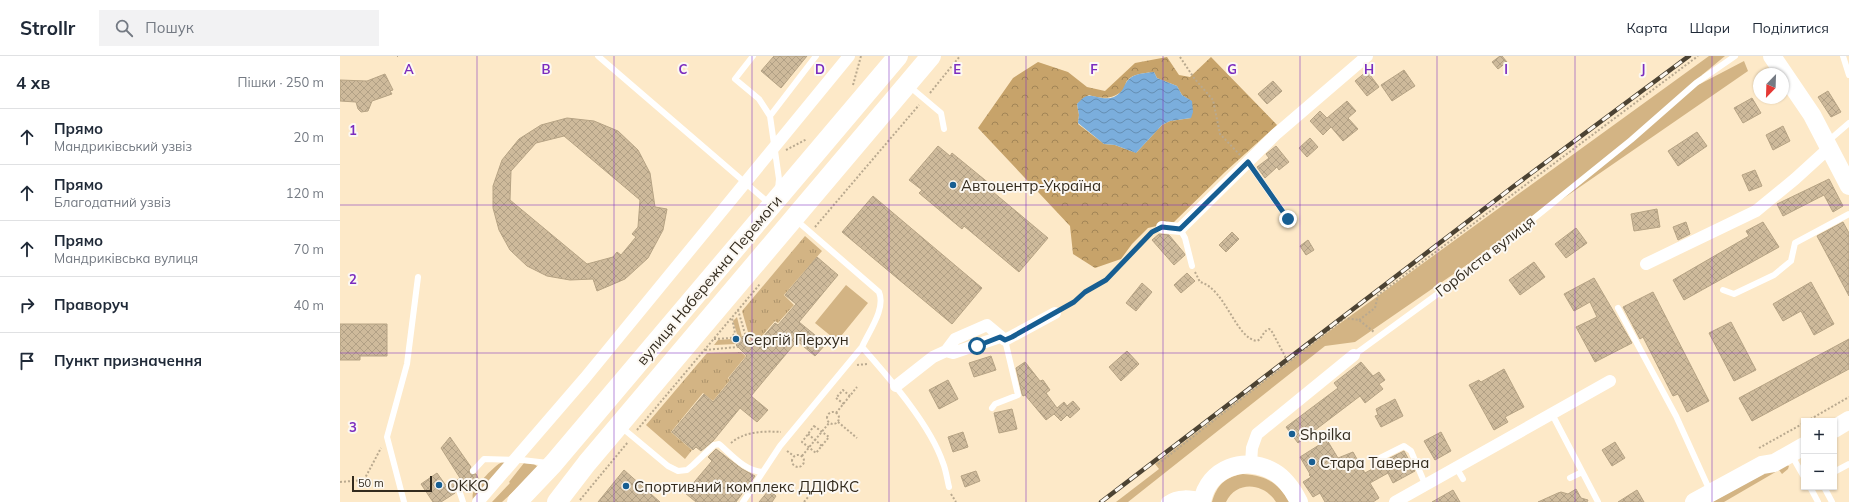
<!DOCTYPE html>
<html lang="uk">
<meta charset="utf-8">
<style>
:root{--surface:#fff;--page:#f2f2f3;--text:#1f2937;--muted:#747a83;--line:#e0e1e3}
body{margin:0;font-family:Mulish,sans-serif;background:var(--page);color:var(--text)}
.controls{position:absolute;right:12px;bottom:12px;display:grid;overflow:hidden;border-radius:0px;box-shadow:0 1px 3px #0004}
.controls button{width:36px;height:36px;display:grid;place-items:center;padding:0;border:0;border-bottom:1px solid var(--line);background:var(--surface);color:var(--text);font:20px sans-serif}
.compass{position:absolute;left:1413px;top:12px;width:36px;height:36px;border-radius:50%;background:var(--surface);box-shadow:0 1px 3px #0004;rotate:203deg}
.scale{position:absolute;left:12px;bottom:10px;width:80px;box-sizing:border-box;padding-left:4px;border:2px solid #332b1e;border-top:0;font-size:11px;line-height:14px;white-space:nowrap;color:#332b1e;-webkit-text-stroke:3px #fcf8f2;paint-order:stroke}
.stop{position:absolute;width:12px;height:12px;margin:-9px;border:3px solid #175e92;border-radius:50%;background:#fff}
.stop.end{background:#175e92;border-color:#fff;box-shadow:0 1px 4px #0008}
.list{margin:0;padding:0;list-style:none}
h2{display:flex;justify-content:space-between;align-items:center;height:52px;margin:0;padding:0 16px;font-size:17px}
h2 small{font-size:13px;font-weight:400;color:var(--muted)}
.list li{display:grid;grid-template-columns:26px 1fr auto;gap:12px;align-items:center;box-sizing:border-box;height:56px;padding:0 16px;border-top:1px solid var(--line)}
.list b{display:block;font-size:15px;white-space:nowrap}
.list p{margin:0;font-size:13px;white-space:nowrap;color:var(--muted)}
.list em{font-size:13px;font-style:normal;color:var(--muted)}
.icon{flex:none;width:22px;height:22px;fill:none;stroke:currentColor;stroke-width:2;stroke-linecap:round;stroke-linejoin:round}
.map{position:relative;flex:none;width:1509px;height:446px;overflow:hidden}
header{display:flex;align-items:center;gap:24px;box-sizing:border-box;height:56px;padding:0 20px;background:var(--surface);border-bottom:1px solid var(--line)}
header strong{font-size:19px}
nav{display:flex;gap:22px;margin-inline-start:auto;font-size:14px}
.search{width:280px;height:36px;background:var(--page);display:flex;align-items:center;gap:10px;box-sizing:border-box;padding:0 14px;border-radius:0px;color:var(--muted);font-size:15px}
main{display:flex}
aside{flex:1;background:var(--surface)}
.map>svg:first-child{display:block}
.green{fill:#d3b484}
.forest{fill:url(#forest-crowns);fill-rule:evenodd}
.park{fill:url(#park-tufts)}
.water{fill:url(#water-waves)}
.building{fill:url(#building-cross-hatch);stroke:#b6a384;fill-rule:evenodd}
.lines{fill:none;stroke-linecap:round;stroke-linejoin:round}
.path{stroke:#b9a98f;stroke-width:2;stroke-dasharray:2 2;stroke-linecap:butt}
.lane{stroke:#fff;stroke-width:6}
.street{stroke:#fff;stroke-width:12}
.secondary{stroke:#fff;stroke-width:18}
.primary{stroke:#fff;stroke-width:20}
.rail-casing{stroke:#4c4333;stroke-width:4.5}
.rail{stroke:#fcf8f2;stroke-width:3;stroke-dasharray:9;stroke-linecap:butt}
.route{stroke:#175e92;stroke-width:5}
.grid{fill:none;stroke:#7b2cbf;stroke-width:1;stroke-opacity:0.55}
.poi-dot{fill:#175e92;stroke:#fcf8f2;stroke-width:1.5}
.labels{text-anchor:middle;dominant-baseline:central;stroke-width:4;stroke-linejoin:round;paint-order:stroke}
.poi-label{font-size:15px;fill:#332b1e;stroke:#fcf8f2;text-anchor:start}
.street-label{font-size:15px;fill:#332b1e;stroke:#fcf8f2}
.grid-label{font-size:13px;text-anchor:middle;font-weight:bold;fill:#7b2cbf;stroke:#fcf8f2;stroke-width:4;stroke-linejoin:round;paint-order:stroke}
</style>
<header>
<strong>Strollr</strong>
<div class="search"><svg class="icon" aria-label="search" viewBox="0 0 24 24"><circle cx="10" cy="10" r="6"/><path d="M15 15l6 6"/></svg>Пошук</div>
<nav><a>Карта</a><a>Шари</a><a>Поділитися</a></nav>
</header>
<main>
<aside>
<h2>4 хв<small>Пішки · 250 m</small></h2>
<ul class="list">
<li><svg class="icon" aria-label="ahead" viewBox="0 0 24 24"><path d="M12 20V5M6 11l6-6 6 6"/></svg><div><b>Прямо</b><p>Мандриківський узвіз</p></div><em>20 m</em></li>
<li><svg class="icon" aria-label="ahead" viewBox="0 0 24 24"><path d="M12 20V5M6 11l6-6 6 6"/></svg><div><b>Прямо</b><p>Благодатний узвіз</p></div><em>120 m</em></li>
<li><svg class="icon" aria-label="ahead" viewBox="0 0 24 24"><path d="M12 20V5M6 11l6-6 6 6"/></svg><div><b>Прямо</b><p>Мандриківська вулиця</p></div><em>70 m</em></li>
<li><svg class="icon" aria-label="right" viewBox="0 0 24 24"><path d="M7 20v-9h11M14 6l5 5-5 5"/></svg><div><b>Праворуч</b></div><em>40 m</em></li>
<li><svg class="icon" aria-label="arrive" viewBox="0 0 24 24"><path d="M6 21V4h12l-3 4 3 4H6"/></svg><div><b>Пункт призначення</b></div></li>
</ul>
</aside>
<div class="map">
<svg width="1509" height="446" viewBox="0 0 1509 446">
<defs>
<pattern id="forest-crowns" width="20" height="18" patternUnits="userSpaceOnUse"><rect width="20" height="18" fill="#c7a36a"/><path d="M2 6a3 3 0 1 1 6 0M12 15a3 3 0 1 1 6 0" fill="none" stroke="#a28557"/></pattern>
<pattern id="park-tufts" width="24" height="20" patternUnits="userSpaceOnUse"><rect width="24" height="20" fill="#d3b484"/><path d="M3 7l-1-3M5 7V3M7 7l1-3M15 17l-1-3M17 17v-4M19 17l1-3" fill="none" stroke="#ac936b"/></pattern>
<pattern id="water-waves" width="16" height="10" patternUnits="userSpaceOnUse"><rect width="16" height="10" fill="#7baedc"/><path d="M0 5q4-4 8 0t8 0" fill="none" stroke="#658eb2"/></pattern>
<pattern id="building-cross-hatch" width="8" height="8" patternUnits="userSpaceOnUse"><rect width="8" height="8" fill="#ceba9b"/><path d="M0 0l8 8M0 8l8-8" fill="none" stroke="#b1a085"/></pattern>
</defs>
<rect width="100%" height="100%" fill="#fde9c8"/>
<path class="green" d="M1369,0H1385L1362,19L1360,28L1404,5L1408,15L1015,286L985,290L788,446H776L819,413L815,408L984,279Z
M506,229L528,247L497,285L475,267Z
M397,261L402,281L396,288L374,289L378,284L392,283L397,278L393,265Z
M162,406H169L133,446C133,443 132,440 133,437C137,428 154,410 162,406Z
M184,407L194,408L198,411L191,420L162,446H152L170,427L169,426Z
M1443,407L1449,410L1448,413L1442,418L1439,414L1384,446H1372Z
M903,418C928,420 936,426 950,446H936C924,427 897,424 886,446H872C877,429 885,421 903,418Z"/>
<path class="forest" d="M827,1L839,19L850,21L871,1L937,69L885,116L834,166L808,172L792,188L781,203L755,212L733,198L730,170L638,72L673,22L698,6L728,16L747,31L765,35L795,7ZM814,16L817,22L837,30L842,39L851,45V62L830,65L822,69L796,97L775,89L764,88L738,68L739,59L737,48L749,39C761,43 774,44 784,33C786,31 785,27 787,25C793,17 806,17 814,16Z"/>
<path class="park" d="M465,180L482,195L444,239L454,249L438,267L435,265L415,288L410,283L402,255Z
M401,296L406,300L388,322L390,324L373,345L363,337L331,376L352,394L345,403L306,369L367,297Z"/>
<path class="water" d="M814,16L817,22L837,30L842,39L852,45L853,56L851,62L830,65L822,69L796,97L775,89L764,88L738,67L739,59L737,48C740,45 743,41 747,40C753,38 764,45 774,41C784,36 783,30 788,24C794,17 806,17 814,16Z"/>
<path class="building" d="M434,0H467L441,32L421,15Z
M1160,0H1162L1167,6L1158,13L1152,6Z
M1064,14L1075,30L1052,45L1041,29Z
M1027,15L1039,31L1027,40L1015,25Z
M45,18L53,34L50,35L52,38L32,45L28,55L21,56L18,53L16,46L0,45V24L27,25Z
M933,25L942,35L927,48L918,38Z
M1488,35L1501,56L1491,61L1478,41Z
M1412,42L1421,57L1403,67L1394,52Z
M1007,45L1016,55L1008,62L1018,73L1003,85L991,71L983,79L970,65L980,55L987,62Z
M227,62L254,65L278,75L298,94L310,117L315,151L327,153L323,174L308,202L285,223L257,235L253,223L230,224L207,220L187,210L170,194L159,174L153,152V130L162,104L179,83L201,69ZM224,80L300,144L298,171L292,178L296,181L281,199L277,196L273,201L247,208L170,144L171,115L196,87Z
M1443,70L1450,85L1433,94L1426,79Z
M1357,76L1367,90L1338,110L1328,95Z
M970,82L978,91L967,101L959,92Z
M598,90L610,100L612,97L656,133L653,136L708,182L679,216L624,170L622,173L604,158L579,137L582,134L569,124Z
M936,90L949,106L939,114L937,111L925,122L917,111L929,102L926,98Z
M1415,114L1422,130L1409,135L1402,119Z
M1489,123L1503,150L1493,156L1484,139L1443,160L1437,148Z
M533,140L642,232L612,268L502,176Z
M1317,153L1320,171L1294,175L1291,158Z
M1346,166L1350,178L1338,184L1333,171Z
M1423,166L1439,191L1344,244L1333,224L1409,180L1406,175Z
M1503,166L1509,177V240L1477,180Z
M1236,172L1247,187L1226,202L1215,188Z
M892,176L899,183L886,196L879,189Z
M819,178L829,179L844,197L845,199L834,209L812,184Z
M968,184L974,194L966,199L960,190Z
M477,201L498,219L459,266L486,288L475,300L457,285L411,340L428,354L417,366L400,352L373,385L361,395L356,391L353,394L332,376L364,338L373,346L391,324L389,322L407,300L396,289L403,280L416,289L435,267L438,269L456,248L445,239Z
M1194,206L1205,221L1180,239L1169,224Z
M847,217L855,225L841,237L834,229Z
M1254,222L1292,287L1255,306L1236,271L1257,261L1250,246L1234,255L1224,238Z
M1471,226L1494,268L1474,279L1461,255L1443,265L1433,248Z
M802,227L812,236L796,255L786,247Z
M1313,236L1369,345L1347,356L1338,338L1333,340L1303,281L1300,283L1283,251Z
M1391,266L1416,314L1394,325L1369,277Z
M0,268H47V300H20V304H0Z
M1509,283V313L1412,365L1399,342Z
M787,295L799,308L781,325L769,311Z
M651,300L656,314L634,321L629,307Z
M685,306L700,325L703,324L710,334L706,337L717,352L724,346L727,350L733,345L740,353L730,362L727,359L721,365L714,358L706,364L685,339L683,340L682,338L676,312Z
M1021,306L1033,320L1039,316L1045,324L1039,328L1043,333L1025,347L1020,340L958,387L946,371L998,332L994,327Z
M1164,313L1184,351L1165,361L1168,366L1154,374L1129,329L1139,324L1141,326Z
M608,324L618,343L599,353L589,334Z
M1055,343L1063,360L1041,371L1035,360L1038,359L1036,353Z
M672,353L677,373L659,377L654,357Z
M623,376L628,391L613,396L608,381Z
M1101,376L1111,395L1095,404L1084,385Z
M110,381L131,411L129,414L130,418H136L139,424L130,436L126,430L123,432L118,430L115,433V437L101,446H93L81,428L97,417L107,431L120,422L101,392Z
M987,384L998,402L1013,396L1025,417L1043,407L1042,406L1064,395L1075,415L1053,427L1048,417L1030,427L1039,442L1033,446H985L980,437L973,441L963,426L971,421L969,419L970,418L960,401Z
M1275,386L1285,402L1272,410L1262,394Z
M376,393L402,413L415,420L396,446H356L345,437L372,405L368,401Z
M284,414L320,446H258Z
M636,415L640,425L625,431L621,420Z
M1236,433L1241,442L1248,444L1247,446H1198L1218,437L1221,436L1228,438Z
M429,434L436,440L432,446H419Z
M1113,434L1120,446H1092Z
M1297,434L1304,446H1278Z"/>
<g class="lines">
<path class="path" d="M57,0H58
M840,1L854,22L873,44L880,78L900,99
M513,29L521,0
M590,37L620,0
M446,94L467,83
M475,171L579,49
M855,216L860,226C886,233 895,282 917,285C923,282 922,276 929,273L931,274L945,300V307
M723,252L734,246L745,236L766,224L813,175
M1019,264L1035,252L1038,239L1358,0
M374,283L391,282L395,277L392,262
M365,294L397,291L406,281L398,254
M517,309L527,308
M504,348L496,342L503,334L510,340
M487 362a6 6 0 1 1 12 0a6 6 0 1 1-12 0Z
M496,357L517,331
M1467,365L1509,341
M498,366L517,382
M474,370L489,381L476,397L462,386Z
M297,374L420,228
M468,378L482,390
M391,387C405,375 424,375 441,376
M1419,392L1464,367
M447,395L454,400
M452 405a6 6 0 1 1 12 0a6 6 0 1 1-12 0Z
M462,400L489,367
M818,408L1005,262L1019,264L1034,276
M0,426L24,424L41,392
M611,438L616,446
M240,444L288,386
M464,446L473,435"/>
<path class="lane" d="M258,0L430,148
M413,0L395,23L419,43L430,60L439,123L438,133
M1503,0L1509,19
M569,30L601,57L604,73
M430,60L476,0
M1487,86L1509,67
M908,106L948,163
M456,164L539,236C546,253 529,275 522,291C549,322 590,368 603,407C606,414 607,423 609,431
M840,173L845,182L852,210
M1383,234L1394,238L1434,219L1451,205L1455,187L1509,158
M1278,252L1336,360L1370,435
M1014,299L1125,218L1291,84L1356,27L1395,0
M652,352L655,348L678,339L665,284
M1212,358L1258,446
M280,370L328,410L338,415L347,414L353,409L374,389L379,388C392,399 405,415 422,416
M1452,400L1464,421
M1034,405L1064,390L1071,395L1085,428
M1116,411L1123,423
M133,415L144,403L182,404L208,407
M1494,416L1509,408
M1230,422L1242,416
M1470,431L1478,446
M1484,431L1492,446
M119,434L123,446
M64,446L47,381L67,308L78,221
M403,446L440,390L522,291"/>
<path class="street" d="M822,171L840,173L935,79L1027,0
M1306,208L1416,155L1455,123L1489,92
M606,295L613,297L660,281
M556,330L593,301L606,295L615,283L647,269L665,284L715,257
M911,408L912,392L917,378L1014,299
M138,446L245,322L509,0
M827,446C838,438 851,440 863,443
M1055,446L1270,325"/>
<path class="secondary" d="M1432,0L1472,59L1509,130
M1494,373L1509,364
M862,446C868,412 905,399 934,416C946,423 953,434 959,446
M1354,446L1422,409L1434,407L1464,390"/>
<path class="primary" d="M177,446L213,408L558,0
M217,446L247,407L591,0"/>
<defs>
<path id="rail" d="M761,446L1174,130L1349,0"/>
</defs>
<use href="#rail" class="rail-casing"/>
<use href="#rail" class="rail"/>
</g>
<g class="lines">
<path class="route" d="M637,290L660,281L665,284L672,281L734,246L745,236L766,224L812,176L822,171L840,173L908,106L948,163"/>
</g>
<path class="grid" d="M137,0V446M274,0V446M412,0V446M549,0V446M686,0V446M823,0V446M960,0V446M1097,0V446M1235,0V446M1372,0V446M0,149H1509M0,297H1509"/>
<g class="poi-dot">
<circle cx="613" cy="129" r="4"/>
<circle cx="396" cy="283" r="4"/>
<circle cx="952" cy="378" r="4"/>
<circle cx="972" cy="406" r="4"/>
<circle cx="99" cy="429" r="4"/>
<circle cx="286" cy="430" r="4"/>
</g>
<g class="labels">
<g class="poi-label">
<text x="621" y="129">Автоцентр-Україна</text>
<text x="404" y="283">Сергій Перхун</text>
<text x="960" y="378">Shpilka</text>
<text x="980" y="406">Стара Таверна</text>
<text x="107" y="429">OKKO</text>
<text x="294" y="430">Спортивний комплекс ДДІФКС</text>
</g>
<g class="street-label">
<text transform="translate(1145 200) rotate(-38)">Горбиста вулиця</text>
<text transform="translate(369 224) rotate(-50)">вулиця Набережна Перемоги</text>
</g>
</g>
<g class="grid-label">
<text x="69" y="18">A</text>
<text x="206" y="18">B</text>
<text x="343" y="18">C</text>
<text x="480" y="18">D</text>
<text x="617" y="18">E</text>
<text x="754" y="18">F</text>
<text x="892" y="18">G</text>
<text x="1029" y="18">H</text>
<text x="1166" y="18">I</text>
<text x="1303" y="18">J</text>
<text x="13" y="79">1</text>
<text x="13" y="228">2</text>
<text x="13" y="376">3</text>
</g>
</svg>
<div class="controls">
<button>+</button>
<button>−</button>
</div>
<svg class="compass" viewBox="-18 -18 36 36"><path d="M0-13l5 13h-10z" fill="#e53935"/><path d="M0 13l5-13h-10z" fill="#747a83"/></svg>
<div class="scale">50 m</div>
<div class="stop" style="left:637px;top:290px"></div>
<div class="stop end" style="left:948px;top:163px"></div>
</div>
</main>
